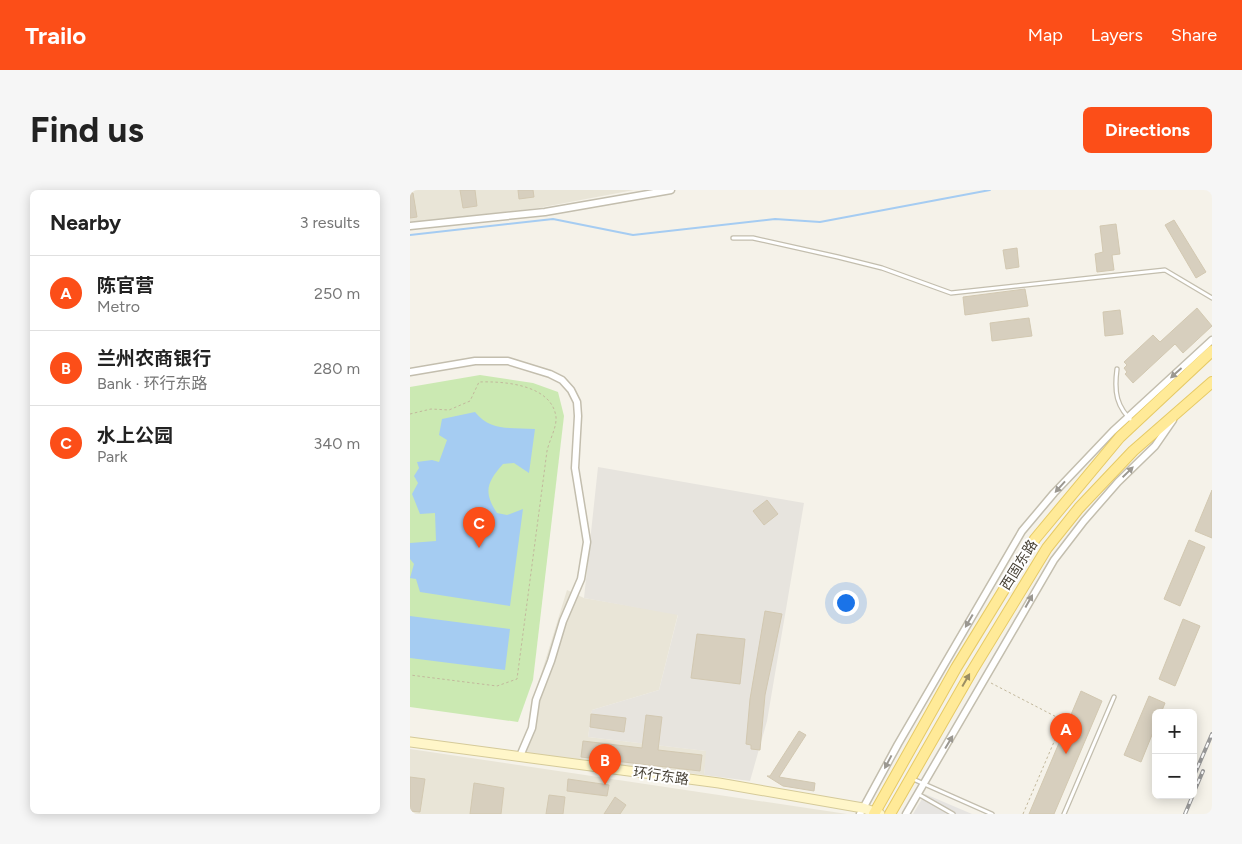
<!DOCTYPE html>
<meta charset="utf-8">
<style>
:root{--surface:#fff;--page:#f6f6f6;--text:#222;--muted:#767676;--line:#e0e0e0;--accent:#fc4e18}
body{margin:0;font-family:Figtree,"Noto Sans SC",sans-serif;background:var(--page);color:var(--text)}
.controls{position:absolute;right:15px;bottom:15px;display:grid;overflow:hidden;border-radius:8px;box-shadow:0 2px 12px #0003}
.controls button{width:45px;height:45px;display:grid;place-items:center;padding:0;border:0;border-bottom:1px solid var(--line);background:var(--surface);color:var(--text);font:25px sans-serif}
.you{position:absolute;left:435px;top:412px;width:18px;height:18px;margin:-12px;border:4px solid #fff;border-radius:50%;background:#1a73e8;box-shadow:0 0 0 8px #1a73e833}
.badge{display:grid;place-items:center;width:32px;height:32px;border-radius:50%;background:var(--accent);color:#fff;font-size:16px;font-weight:700}
.pin{position:absolute;translate:-50% -41px;filter:drop-shadow(0 1px 2px #0008)}
.pin::after{content:'';position:absolute;top:26px;width:18px;height:15px;background:inherit;clip-path:polygon(0 0,100% 0,50% 100%)}
.list{margin:0;padding:0;list-style:none}
h2{display:flex;justify-content:space-between;align-items:center;height:65px;margin:0;padding:0 20px;font-size:21px}
h2 small{font-size:16px;font-weight:400;color:var(--muted)}
.list li{display:grid;grid-template-columns:32px 1fr auto;gap:15px;align-items:center;box-sizing:border-box;height:75px;padding:0 20px;border-top:1px solid var(--line)}
.list b{display:block;font-size:19px;white-space:nowrap}
.list p{margin:0;font-size:16px;white-space:nowrap;color:var(--muted)}
.list em{font-size:16px;font-style:normal;color:var(--muted)}
.map{position:relative;flex:none;width:802px;height:624px;overflow:hidden;border-radius:8px}
header{display:flex;align-items:center;gap:30px;box-sizing:border-box;height:70px;padding:0 25px;background:var(--accent);color:#fff}
header strong{font-size:24px}
nav{display:flex;gap:28px;margin-inline-start:auto;font-size:18px}
.intro{display:flex;align-items:center;justify-content:space-between;box-sizing:border-box;height:120px;padding:0 30px}
h1{margin:0;font-size:35px}
.button{padding:12px 22px;border-radius:8px;background:var(--accent);color:#fff;font-size:18px;font-weight:700}
main{display:flex;gap:30px;padding:0 30px}
aside{flex:1;background:var(--surface);border-radius:8px;box-shadow:0 2px 12px #0003}
.map>svg:first-child{display:block}
.residential{fill:#e9e5d7}
.industrial{fill:#e7e4de}
.green{fill:#cbe9b2}
.parking{fill:#e6e4e1}
.water{fill:#a5ccf2}
.lines{fill:none;stroke-linecap:round;stroke-linejoin:round}
.stream{stroke:#a5ccf2;stroke-width:2}
.building{fill:#d7cfbe;stroke:#d2c8b1}
.lane-casing{stroke:#c3beae;stroke-width:5.5}
.street-casing{stroke:#c3beae;stroke-width:9}
.secondary-casing{stroke:#d5ca99;stroke-width:11}
.primary-casing{stroke:#e6ca66;stroke-width:12}
.path{stroke:#c2b89c;stroke-width:1;stroke-dasharray:2.5 2.5;stroke-linecap:butt}
.lane{stroke:#fff;stroke-width:3}
.street{stroke:#fff;stroke-width:6}
.secondary{stroke:#fff6c9;stroke-width:9}
.primary{stroke:#ffea98;stroke-width:10}
.rail-casing{stroke:#989898;stroke-width:4}
.rail{stroke:#fff;stroke-width:2;stroke-dasharray:5.5;stroke-linecap:butt}
.oneway{fill:#9b9891}
.oneway2{fill:#9b8e63}
.labels{text-anchor:middle;dominant-baseline:central;stroke-width:4;stroke-linejoin:round;paint-order:stroke}
.street-label{font-size:14px;fill:#494337;stroke:#fff}
</style>
<header>
<strong>Trailo</strong>
<nav><a>Map</a><a>Layers</a><a>Share</a></nav>
</header>
<div class="intro"><h1>Find us</h1><a class="button">Directions</a></div>
<main>
<aside>
<h2>Nearby<small>3 results</small></h2>
<ul class="list">
<li><span class="badge">A</span><div><b>陈官营</b><p>Metro</p></div><em>250 m</em></li>
<li><span class="badge">B</span><div><b>兰州农商银行</b><p>Bank · 环行东路</p></div><em>280 m</em></li>
<li><span class="badge">C</span><div><b>水上公园</b><p>Park</p></div><em>340 m</em></li>
</ul>
</aside>
<div class="map">
<svg width="802" height="624" viewBox="0 0 802 624">
<rect width="100%" height="100%" fill="#f5f2e9"/>
<path class="residential" d="M0,0H224L128,18L0,33Z
M157,400L174,408L268,424L249,500L182,520L178,547L297,561L294,585L111,562L120,536L124,507Z
M0,559L437,624H0Z"/>
<path class="industrial" d="M188,277L394,313L357,531L340,591L294,585L296,561L178,547L182,520L249,500L268,425L174,408Z"/>
<path class="green" d="M70,185L123,193L148,202L154,226L123,490L108,532L0,517V197Z"/>
<path class="parking" d="M515,604L562,624H503Z"/>
<path class="water" d="M65,222C81,242 101,237 125,239L119,283L104,273L93,274C77,292 73,302 87,323L97,325L113,319L100,416L10,402L6,389L0,388L4,374L0,369V353L26,351L25,323L10,324L2,304L8,293L4,286L9,278L7,272L22,270L29,272L37,250L29,245L32,229Z
M0,426L100,439L95,480L0,468Z"/>
<g class="lines">
<path class="stream" d="M0,45L143,29L223,45L365,29L410,32L580,0"/>
</g>
<path class="building" d="M50,0H65L67,16L53,18Z
M108,0H123L124,7L109,9Z
M0,3H3L7,27L0,28Z
M764,30L796,82L786,88L755,35Z
M706,34L710,64L702,65L704,80L687,82L685,64L693,62L690,36Z
M607,58L609,77L596,79L593,60Z
M615,99L618,116L555,125L553,107Z
M787,118L802,136L773,163L765,154L723,193L715,184L717,182L714,178L717,175L714,172L743,145L750,152Z
M710,120L713,144L695,146L693,122Z
M619,128L622,146L582,151L580,133Z
M802,300V348L785,341Z
M357,310L368,324L354,335L343,321Z
M779,350L795,357L770,416L754,409Z
M355,421L372,424L355,505L350,560L341,559V555L336,554L340,509Z
M773,429L790,436L765,496L749,489Z
M287,444L335,449L330,494L281,488Z
M671,501L692,511L644,624H619Z
M739,506L755,513L751,523H746V535L731,572L714,565Z
M181,524L216,528L214,542L180,537Z
M236,525L252,527L248,560L292,565L290,581L171,567L173,551L232,558Z
M389,541L396,545L369,587L405,593L404,601L373,596L357,586H360Z
M0,587L15,589L10,622L0,621Z
M158,589L199,595L197,606L157,601Z
M64,593L94,598L91,624H60Z
M139,605L155,607L153,624H136Z
M205,607L216,615L210,624H194Z"/>
<g class="lines">
<defs>
<path id="lane" d="M323,48H343L428,67L472,78L541,103L755,80L802,108
M707,179C704,202 706,217 724,233
M503,589L582,624
M508,604L543,624
M654,624L704,507"/>
<path id="street" d="M0,36L135,22L261,0
M0,182L65,171H98L140,184L152,190L161,200L167,212L168,226L165,278L177,352L171,389L153,431L141,471L126,510L122,538L110,566
M450,624L488,554L612,341L644,303L703,241L802,150
M496,624L644,370L674,331L708,292L745,256L763,230"/>
<path id="secondary" d="M0,552L309,593L453,618L470,624"/>
<path id="primary" d="M464,624L546,478L625,349L710,247L802,161
M480,624L562,481L637,358L669,318L723,261L802,192"/>
</defs>
<use href="#lane" class="lane-casing"/>
<use href="#street" class="street-casing"/>
<use href="#secondary" class="secondary-casing"/>
<use href="#primary" class="primary-casing"/>
<path class="path" d="M0,224L21,219L39,220L60,211L69,192C95,191 142,195 146,227C147,237 139,251 137,261L107,489L87,496L0,485
M581,493L658,533
M613,624L653,531"/>
<use href="#lane" class="lane"/>
<use href="#street" class="street"/>
<use href="#secondary" class="secondary"/>
<use href="#primary" class="primary"/>
<defs>
<path id="rail" d="M783,588L802,544
M783,604L793,581
M775,624L783,605"/>
</defs>
<use href="#rail" class="rail-casing"/>
<use href="#rail" class="rail"/>
</g>
<defs><path id="oneway-solid" d="M-6-.8H1V-3.2L6.5 0L1 3.2V.8H-6Z" transform="scale(1.25)"/></defs>
<g class="oneway">
<use href="#oneway-solid" transform="translate(766 183) rotate(138)"/>
<use href="#oneway-solid" transform="translate(718 282) rotate(-44)"/>
<use href="#oneway-solid" transform="translate(650 297) rotate(132)"/>
<use href="#oneway-solid" transform="translate(619 411) rotate(-61)"/>
<use href="#oneway-solid" transform="translate(559 431) rotate(120)"/>
<use href="#oneway-solid" transform="translate(539 552) rotate(-59)"/>
<use href="#oneway-solid" transform="translate(478 572) rotate(118)"/>
</g>
<use class="oneway2" href="#oneway-solid" transform="translate(556 490) rotate(-60)"/>
<g class="labels">
<g class="street-label">
<text transform="translate(609 375) rotate(-58)">西固东路</text>
<text transform="translate(251 586) rotate(8)">环行东路</text>
</g>
</g>
</svg>
<div class="controls">
<button>+</button>
<button>−</button>
</div>
<div class="you"></div>
<div class="pin badge" style="left:656px;top:564px">A</div>
<div class="pin badge" style="left:195px;top:595px">B</div>
<div class="pin badge" style="left:69px;top:358px">C</div>
</div>
</main>
